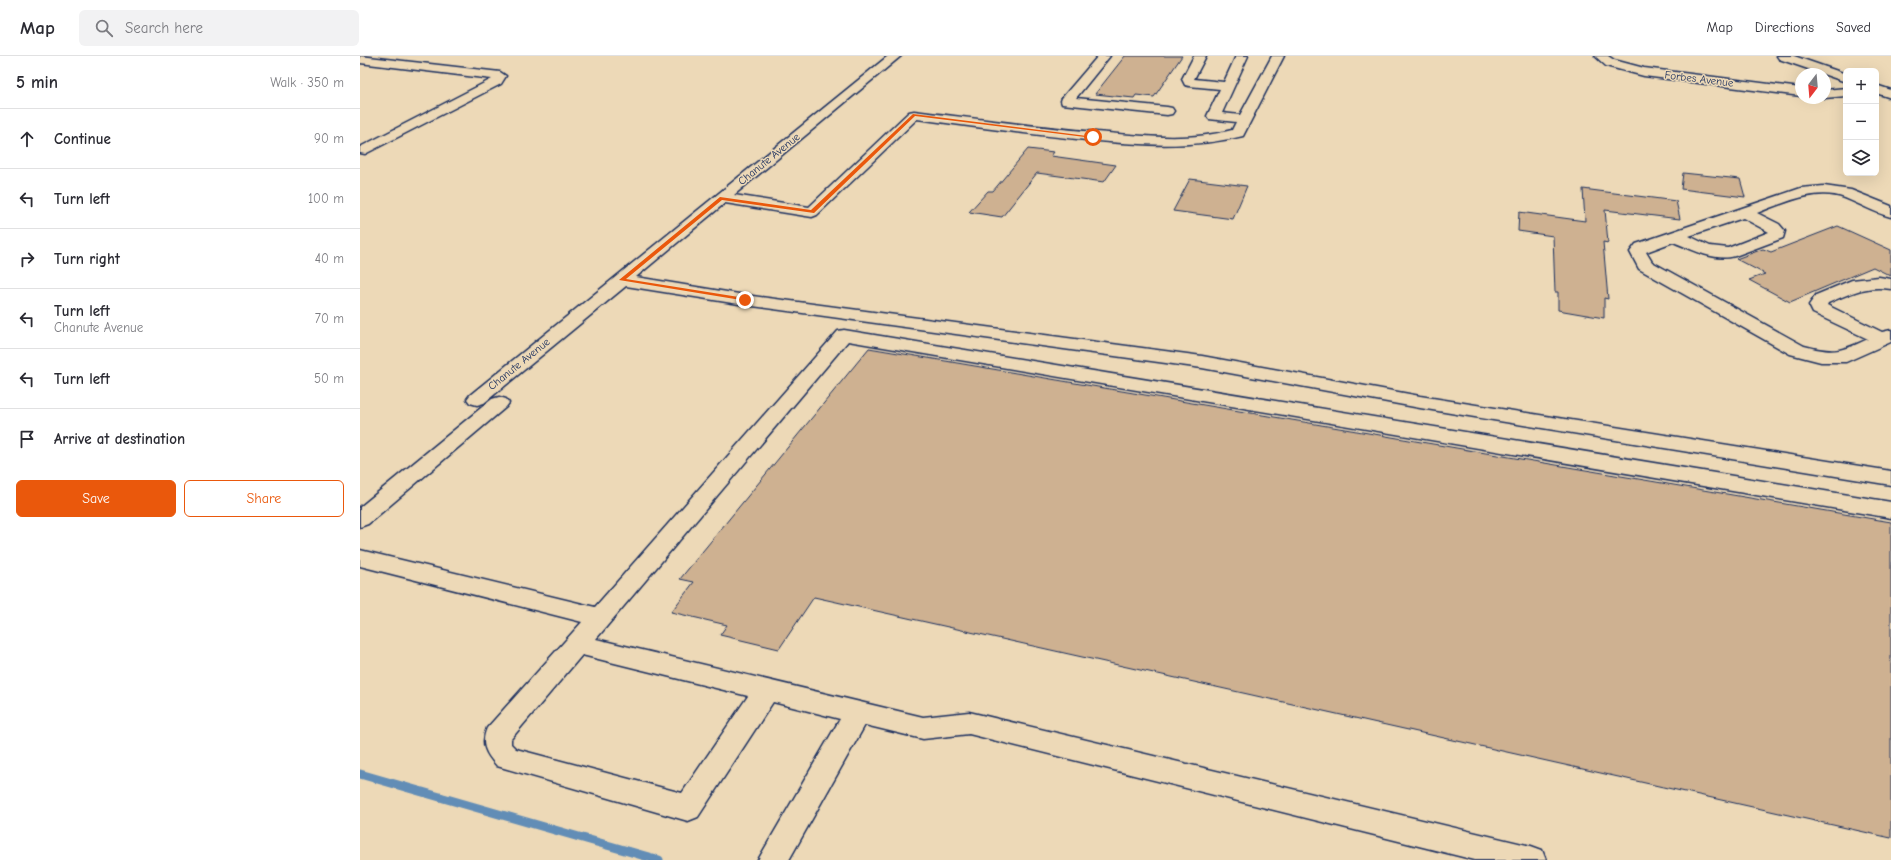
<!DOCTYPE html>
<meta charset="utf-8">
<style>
:root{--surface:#fff;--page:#f2f2f3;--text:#2b2b33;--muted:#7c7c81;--line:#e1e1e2;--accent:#ea580c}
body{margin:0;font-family:"Comic Neue",sans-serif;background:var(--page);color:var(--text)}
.controls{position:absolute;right:12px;top:12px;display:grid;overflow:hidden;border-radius:6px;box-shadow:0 4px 16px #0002}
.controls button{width:36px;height:36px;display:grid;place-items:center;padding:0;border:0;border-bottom:1px solid var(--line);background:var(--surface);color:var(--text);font:20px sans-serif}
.compass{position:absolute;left:1435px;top:12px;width:36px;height:36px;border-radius:50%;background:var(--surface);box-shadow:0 4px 16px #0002;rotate:196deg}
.stop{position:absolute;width:12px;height:12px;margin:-9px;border:3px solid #ea580c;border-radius:50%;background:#fff}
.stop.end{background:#ea580c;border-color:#fff;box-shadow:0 1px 4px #0008}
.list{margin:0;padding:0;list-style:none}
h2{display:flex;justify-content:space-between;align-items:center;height:52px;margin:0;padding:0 16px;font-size:17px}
h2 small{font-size:13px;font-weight:400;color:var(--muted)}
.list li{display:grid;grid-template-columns:26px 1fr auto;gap:12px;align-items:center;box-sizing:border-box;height:60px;padding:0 16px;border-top:1px solid var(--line)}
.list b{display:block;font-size:15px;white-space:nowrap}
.list p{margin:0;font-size:13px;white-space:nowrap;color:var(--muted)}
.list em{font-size:13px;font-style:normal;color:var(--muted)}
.actions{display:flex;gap:8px;padding:12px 16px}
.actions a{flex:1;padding:9px 0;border:1px solid var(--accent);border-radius:6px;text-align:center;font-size:14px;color:var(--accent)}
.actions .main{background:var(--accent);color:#fff}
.icon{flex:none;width:22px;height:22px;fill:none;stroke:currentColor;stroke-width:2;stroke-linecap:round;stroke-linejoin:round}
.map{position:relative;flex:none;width:1531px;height:804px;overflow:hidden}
header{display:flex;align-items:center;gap:24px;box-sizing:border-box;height:56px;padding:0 20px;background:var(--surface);border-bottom:1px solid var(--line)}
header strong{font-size:19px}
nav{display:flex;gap:22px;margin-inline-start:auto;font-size:14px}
.search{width:280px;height:36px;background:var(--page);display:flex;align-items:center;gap:10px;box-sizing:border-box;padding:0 14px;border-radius:6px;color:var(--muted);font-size:15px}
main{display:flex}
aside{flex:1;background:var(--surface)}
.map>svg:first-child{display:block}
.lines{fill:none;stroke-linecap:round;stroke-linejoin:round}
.stream{stroke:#628db6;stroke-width:9}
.building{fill:#ceb191;stroke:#1b2f5e}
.minor-casing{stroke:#1b2f5e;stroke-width:3}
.minor{fill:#edd9b7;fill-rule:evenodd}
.route{fill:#ea580c}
.labels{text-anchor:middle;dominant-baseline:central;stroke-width:3;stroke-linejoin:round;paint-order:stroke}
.far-street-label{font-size:11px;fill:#1b2f5e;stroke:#edd9b7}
</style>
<header>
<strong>Map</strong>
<div class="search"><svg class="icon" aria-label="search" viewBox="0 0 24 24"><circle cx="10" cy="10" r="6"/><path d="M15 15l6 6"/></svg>Search here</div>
<nav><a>Map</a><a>Directions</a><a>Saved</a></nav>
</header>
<main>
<aside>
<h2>5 min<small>Walk · 350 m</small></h2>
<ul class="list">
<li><svg class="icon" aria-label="ahead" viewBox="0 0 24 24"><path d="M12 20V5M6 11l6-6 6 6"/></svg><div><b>Continue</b></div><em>90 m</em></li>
<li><svg class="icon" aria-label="left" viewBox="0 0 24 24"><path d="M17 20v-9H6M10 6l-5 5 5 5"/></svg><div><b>Turn left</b></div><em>100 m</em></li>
<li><svg class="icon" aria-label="right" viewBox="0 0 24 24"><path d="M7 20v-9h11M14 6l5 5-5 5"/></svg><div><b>Turn right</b></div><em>40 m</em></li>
<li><svg class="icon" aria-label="left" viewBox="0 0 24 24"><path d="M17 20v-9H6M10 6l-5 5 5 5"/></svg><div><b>Turn left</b><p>Chanute Avenue</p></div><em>70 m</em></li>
<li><svg class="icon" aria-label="left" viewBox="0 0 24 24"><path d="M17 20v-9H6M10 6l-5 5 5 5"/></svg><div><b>Turn left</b></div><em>50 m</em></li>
<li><svg class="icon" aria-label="arrive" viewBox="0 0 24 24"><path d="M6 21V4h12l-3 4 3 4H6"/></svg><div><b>Arrive at destination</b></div></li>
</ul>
<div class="actions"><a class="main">Save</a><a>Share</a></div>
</aside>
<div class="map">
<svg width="1531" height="804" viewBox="0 0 1531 804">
<rect width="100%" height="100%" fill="#edd9b7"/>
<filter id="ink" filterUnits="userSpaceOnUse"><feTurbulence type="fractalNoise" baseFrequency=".025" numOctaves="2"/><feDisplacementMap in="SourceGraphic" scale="8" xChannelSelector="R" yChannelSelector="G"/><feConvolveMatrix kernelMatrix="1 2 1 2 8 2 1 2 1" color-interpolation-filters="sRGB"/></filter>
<g filter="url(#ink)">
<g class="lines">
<path class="stream" d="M0,718L299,804"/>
</g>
<path class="building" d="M765,0H822L794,41L776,39L774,42L735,38Z
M668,93L694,96L691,100L756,109L744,126L677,117L642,161L609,156L628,135H633Z
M1323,117L1380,123L1385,141L1321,133Z
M830,123L887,130L873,163L813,155Z
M1223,133L1316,145L1320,163L1245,154L1248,187L1243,186L1248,243L1244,242V262L1198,254V236H1195L1193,180L1158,175L1159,156L1225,165Z
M1478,170L1531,194V220L1513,211L1430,246L1389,224L1405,218L1376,203L1403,193L1411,196Z
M509,292L1531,466V782L454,541L419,593L360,579L367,569L311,556L334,526L320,523Z"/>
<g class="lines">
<defs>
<path id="minor" d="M0,0L140,16L146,20L141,28L5,98L0,97V91L132,23L0,7Z
M528,0H541L374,139L449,151L549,56L554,55C619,63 683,72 748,77C789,81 832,85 872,74L876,66L849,63L847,60L860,33L829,30L825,29L822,23L834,0H846L834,23L864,26L876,0H888L862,57L880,59L912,0H924L883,80C831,93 779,89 726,84C669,78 613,71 557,63L457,159L452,161L365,147L276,221L385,239L842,300L1060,340L1531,415V429L1060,352L842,312L385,249L266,230L124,347L117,349L110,347L107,343L110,339Z
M738,0H750L716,42L807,51L812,52L814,55L812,58L807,59L702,48L701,45L702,42Z
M1235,0H1248L1254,4L1284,12L1441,32V40L1284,20L1246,10Z
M1417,0H1434L1486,18V26L1419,3Z
M1516,29L1531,34V42L1516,37Z
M1486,32V40L1465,42V34Z
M1464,130L1491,134L1531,150V161C1515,157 1500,148 1485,142C1456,131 1424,147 1397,157L1419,168L1425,175L1423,182L1375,200C1354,206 1332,193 1313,186L1286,196L1292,206L1444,290C1474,298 1480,296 1508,283L1453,257L1449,249L1456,239L1492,224L1519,221L1531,223V233C1506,229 1491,237 1468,247L1467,249L1522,276L1531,274V286L1486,306H1461L1430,298L1279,213L1270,196L1276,188L1441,132ZM1383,162L1409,176L1368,192L1350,190L1329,180Z
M484,274L1531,446V462L488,285L236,583L563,661L609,656L1171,790L1182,794L1186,804H1115L609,678L563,683L505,669L429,804H398L480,663L413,646L338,761L328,765L137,710C126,698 120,688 127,672L222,566L0,510V494L235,551L478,275ZM222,599L388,640L322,737L156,693L151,688V683Z
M139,341L146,343L149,347L146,351L8,468L0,471V451L132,343Z"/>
</defs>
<use href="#minor" class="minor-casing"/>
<use href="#minor" class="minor"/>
</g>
</g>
<path class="route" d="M553,58L735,81L733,82L555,60L454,157L362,144L266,223L385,242L387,245L259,224L360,141L451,154Z"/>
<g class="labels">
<g class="far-street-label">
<text transform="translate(1339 23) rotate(7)">Forbes Avenue</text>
<text transform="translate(409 103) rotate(-39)">Chanute Avenue</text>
<text transform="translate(159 308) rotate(-39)">Chanute Avenue</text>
</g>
</g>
</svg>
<div class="controls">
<button>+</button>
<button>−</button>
<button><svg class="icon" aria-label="layers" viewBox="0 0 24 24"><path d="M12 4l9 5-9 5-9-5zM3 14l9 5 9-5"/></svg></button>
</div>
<svg class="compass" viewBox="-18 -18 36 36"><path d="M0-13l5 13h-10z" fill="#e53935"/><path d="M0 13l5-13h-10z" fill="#7c7c81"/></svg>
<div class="stop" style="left:733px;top:81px"></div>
<div class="stop end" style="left:385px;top:244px"></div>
</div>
</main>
